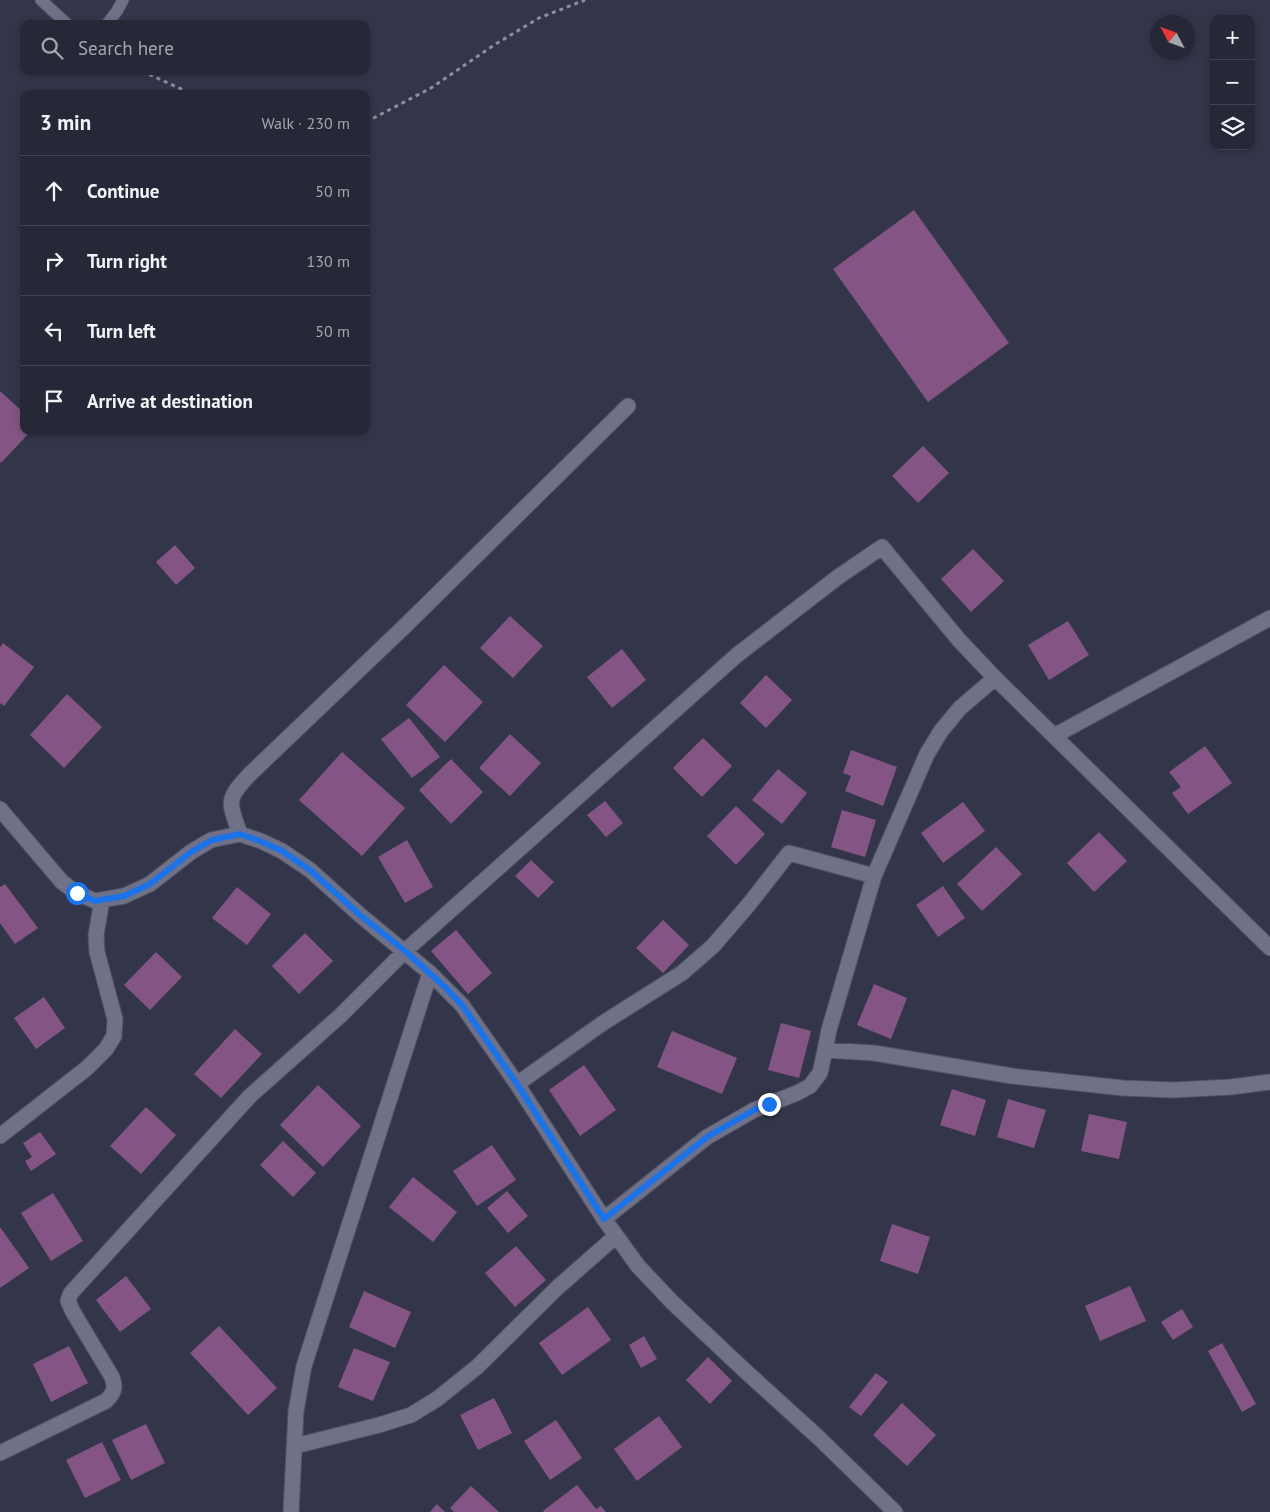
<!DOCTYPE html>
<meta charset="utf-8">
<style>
:root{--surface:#262838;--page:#2e3040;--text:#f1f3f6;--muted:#a4a6ae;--line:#424453}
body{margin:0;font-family:"PT Sans",sans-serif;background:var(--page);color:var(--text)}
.controls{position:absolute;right:15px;top:15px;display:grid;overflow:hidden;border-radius:10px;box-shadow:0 2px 8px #0003}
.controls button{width:45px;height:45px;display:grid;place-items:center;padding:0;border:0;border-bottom:1px solid var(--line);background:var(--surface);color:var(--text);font:25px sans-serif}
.compass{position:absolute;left:1150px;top:15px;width:45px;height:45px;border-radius:50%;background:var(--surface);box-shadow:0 2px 8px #0003;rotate:311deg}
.stop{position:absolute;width:15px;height:15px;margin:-11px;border:4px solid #1a73e8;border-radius:50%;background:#fff}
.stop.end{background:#1a73e8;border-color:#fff;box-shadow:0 1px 5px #0008}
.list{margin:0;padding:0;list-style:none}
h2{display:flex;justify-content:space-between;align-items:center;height:65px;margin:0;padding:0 20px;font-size:21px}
h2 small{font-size:16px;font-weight:400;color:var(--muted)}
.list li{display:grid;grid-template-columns:32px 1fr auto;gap:15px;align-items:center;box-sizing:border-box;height:70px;padding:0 20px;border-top:1px solid var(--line)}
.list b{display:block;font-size:19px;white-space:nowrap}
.list em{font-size:16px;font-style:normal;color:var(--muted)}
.icon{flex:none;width:28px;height:28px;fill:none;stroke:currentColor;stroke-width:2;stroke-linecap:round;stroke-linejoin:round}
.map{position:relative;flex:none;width:1270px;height:1512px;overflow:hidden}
.search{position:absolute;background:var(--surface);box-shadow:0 2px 8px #0003;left:20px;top:20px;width:350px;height:55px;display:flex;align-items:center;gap:12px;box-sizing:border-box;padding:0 18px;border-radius:10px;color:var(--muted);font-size:19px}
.panel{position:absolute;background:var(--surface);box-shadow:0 2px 8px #0003;left:20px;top:90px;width:350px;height:345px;border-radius:10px}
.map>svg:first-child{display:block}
.building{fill:#845584}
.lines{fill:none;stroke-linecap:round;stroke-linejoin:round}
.lane-casing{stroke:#505263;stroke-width:13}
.street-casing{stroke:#505263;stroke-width:17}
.path{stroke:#8b8e9f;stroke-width:3;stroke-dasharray:4 4;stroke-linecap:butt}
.lane{stroke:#6e7188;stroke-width:11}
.street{stroke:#6e7188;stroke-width:15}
.route{stroke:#1a73e8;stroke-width:6}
</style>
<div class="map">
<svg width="1270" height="1512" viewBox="0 0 1270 1512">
<rect width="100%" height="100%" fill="#33364a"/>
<path class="building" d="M914,210L1009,343L928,402L833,269Z
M0,391L24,413V431H31L1,463L0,462Z
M923,446L949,473L918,503L892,476Z
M175,545L195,568L176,585L156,562Z
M973,549L1004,581L971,612L941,579Z
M510,616L543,646L513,678L480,648Z
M1068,621L1089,655L1049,680L1028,645Z
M3,643L34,667L4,706L0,703V647Z
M622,649L646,680L612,708L587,677Z
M444,665L483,702L445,742L406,705Z
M766,675L792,700L766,728L740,703Z
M67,694L102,727L64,768L30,735Z
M409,718L440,757L412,778L381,739Z
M510,734L541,763L510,796L479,768Z
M703,738L732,766L702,797L673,768Z
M1205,746L1232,783L1188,814L1172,793L1181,787L1169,772Z
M851,750L897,767L883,806L845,791L851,776L843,773Z
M342,752L405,808L362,856L299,800Z
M451,759L483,792L451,824L419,790Z
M778,769L807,793L782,824L752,800Z
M605,801L623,823L606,837L587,815Z
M963,802L985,831L943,863L921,833Z
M736,806L765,834L736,865L707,836Z
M842,810L876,820L865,857L831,847Z
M1099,832L1127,861L1094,892L1067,863Z
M407,840L433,887L405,903L378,857Z
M996,847L1022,874L982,911L957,884Z
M531,860L554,882L538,898L515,876Z
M5,884L38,928L15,944L0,923V887Z
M943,886L965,918L938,937L916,905Z
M237,887L271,914L247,945L212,918Z
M663,920L689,945L663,973L636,948Z
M456,930L492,973L468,994L431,951Z
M305,933L333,961L299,994L272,966Z
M156,952L182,977L150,1010L124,985Z
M874,984L907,998L891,1039L857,1025Z
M44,997L65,1028L36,1049L14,1018Z
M781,1023L811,1031L799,1078L768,1070Z
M235,1029L262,1054L221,1098L194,1074Z
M672,1031L737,1058L722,1094L657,1067Z
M584,1065L616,1110L580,1136L549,1090Z
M318,1085L361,1126L323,1167L280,1125Z
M952,1089L986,1100L975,1136L940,1125Z
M1008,1099L1046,1110L1034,1148L997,1137Z
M146,1107L176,1135L141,1174L110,1146Z
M1089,1114L1127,1122L1119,1159L1081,1151Z
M40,1132L56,1154L31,1171L25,1161L32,1157L23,1143Z
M283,1141L316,1173L293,1197L260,1165Z
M492,1145L516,1180L477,1206L453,1171Z
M413,1177L457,1212L433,1242L389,1207Z
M507,1191L528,1216L508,1233L487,1208Z
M53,1193L83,1241L51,1261L21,1213Z
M892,1224L930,1237L918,1274L880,1261Z
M0,1227L29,1268L0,1288Z
M516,1246L546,1280L515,1307L485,1273Z
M126,1276L151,1309L120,1332L96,1300Z
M1130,1286L1146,1321L1100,1341L1085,1306Z
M364,1291L411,1312L395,1348L349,1327Z
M588,1307L611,1340L562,1375L539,1343Z
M1182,1309L1193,1327L1173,1340L1161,1322Z
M219,1326L277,1388L248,1415L190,1353Z
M644,1336L657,1359L641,1368L629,1345Z
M1222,1343L1256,1404L1242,1412L1208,1351Z
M69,1346L88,1383L51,1402L33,1364Z
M354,1348L390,1362L373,1401L338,1387Z
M708,1357L732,1381L710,1404L686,1380Z
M876,1373L888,1382L861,1416L849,1407Z
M494,1398L512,1433L478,1450L460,1415Z
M902,1403L936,1435L907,1466L873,1435Z
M659,1416L682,1447L637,1481L614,1449Z
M556,1420L582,1458L550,1480L524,1441Z
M146,1424L165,1463L131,1480L112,1440Z
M102,1442L121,1480L85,1498L66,1460Z
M577,1485L596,1509L601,1506L606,1512H544L543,1511Z
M471,1486L499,1512H454L450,1508Z
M437,1504L445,1512H430Z"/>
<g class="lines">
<defs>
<path id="lane" d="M41,0L67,24
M107,24L117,11L123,0"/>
<path id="street" d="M1054,736L1270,618
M0,809L62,882L77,893L95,901L124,896L150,884L191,852L211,840L240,834L261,841L282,851L310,870L360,915L430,973L462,1005L517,1084L604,1219L638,1266L672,1302L742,1368L819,1438L895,1512
M240,834C229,802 225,801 249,775L406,625L628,406
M825,1050L829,1030L874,876L927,754L941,731L960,708L995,678
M517,1084L603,1023L682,973L713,946L750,903L789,853L874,876
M0,1136L87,1068L106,1049L114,1036L115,1019L97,952L96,935L102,900
M604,1219L707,1137L754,1110L797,1093L810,1086L820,1073L825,1050L874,1053L1012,1076L1123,1088L1173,1090L1231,1087L1270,1082
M295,1446L379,1425L411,1415L437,1399L477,1367L557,1288L616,1236
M0,1453L106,1401C114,1393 116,1388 112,1377L73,1312L68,1301L71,1293L250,1096L340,1016L405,951L737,655L838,577L882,547L959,640L995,678L1270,948
M291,1512L296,1411L304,1366L430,973"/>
</defs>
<use href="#lane" class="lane-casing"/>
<use href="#street" class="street-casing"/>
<path class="path" d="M142,71L192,94
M366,122L431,88L494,45L539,18L585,0"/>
<use href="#lane" class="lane"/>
<use href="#street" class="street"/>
</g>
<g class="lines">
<path class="route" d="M77,893L95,901L124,896L150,884L191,852L212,840L240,834L260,841L282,851L310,870L360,915L405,951L446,988L462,1005L517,1084L604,1219L707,1137L754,1110L769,1104"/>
</g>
</svg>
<div class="controls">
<button>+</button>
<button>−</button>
<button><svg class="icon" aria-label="layers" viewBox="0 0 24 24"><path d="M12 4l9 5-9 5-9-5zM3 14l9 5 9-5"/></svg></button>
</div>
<svg class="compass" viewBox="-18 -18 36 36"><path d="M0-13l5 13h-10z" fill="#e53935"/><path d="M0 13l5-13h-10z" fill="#a4a6ae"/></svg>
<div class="stop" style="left:77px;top:893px"></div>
<div class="stop end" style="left:769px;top:1104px"></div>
<div class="search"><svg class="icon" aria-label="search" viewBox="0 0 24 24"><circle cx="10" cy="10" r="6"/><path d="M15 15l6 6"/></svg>Search here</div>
<section class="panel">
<h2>3 min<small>Walk · 230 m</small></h2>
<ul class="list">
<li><svg class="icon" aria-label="ahead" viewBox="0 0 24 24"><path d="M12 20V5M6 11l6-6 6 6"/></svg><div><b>Continue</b></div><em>50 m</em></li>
<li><svg class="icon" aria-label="right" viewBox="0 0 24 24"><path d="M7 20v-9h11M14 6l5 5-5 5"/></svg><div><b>Turn right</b></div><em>130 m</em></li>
<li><svg class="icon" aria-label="left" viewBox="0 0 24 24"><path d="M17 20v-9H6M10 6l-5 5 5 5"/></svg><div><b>Turn left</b></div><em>50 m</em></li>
<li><svg class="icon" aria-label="arrive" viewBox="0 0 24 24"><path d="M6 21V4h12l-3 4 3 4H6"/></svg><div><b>Arrive at destination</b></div></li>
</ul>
</section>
</div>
